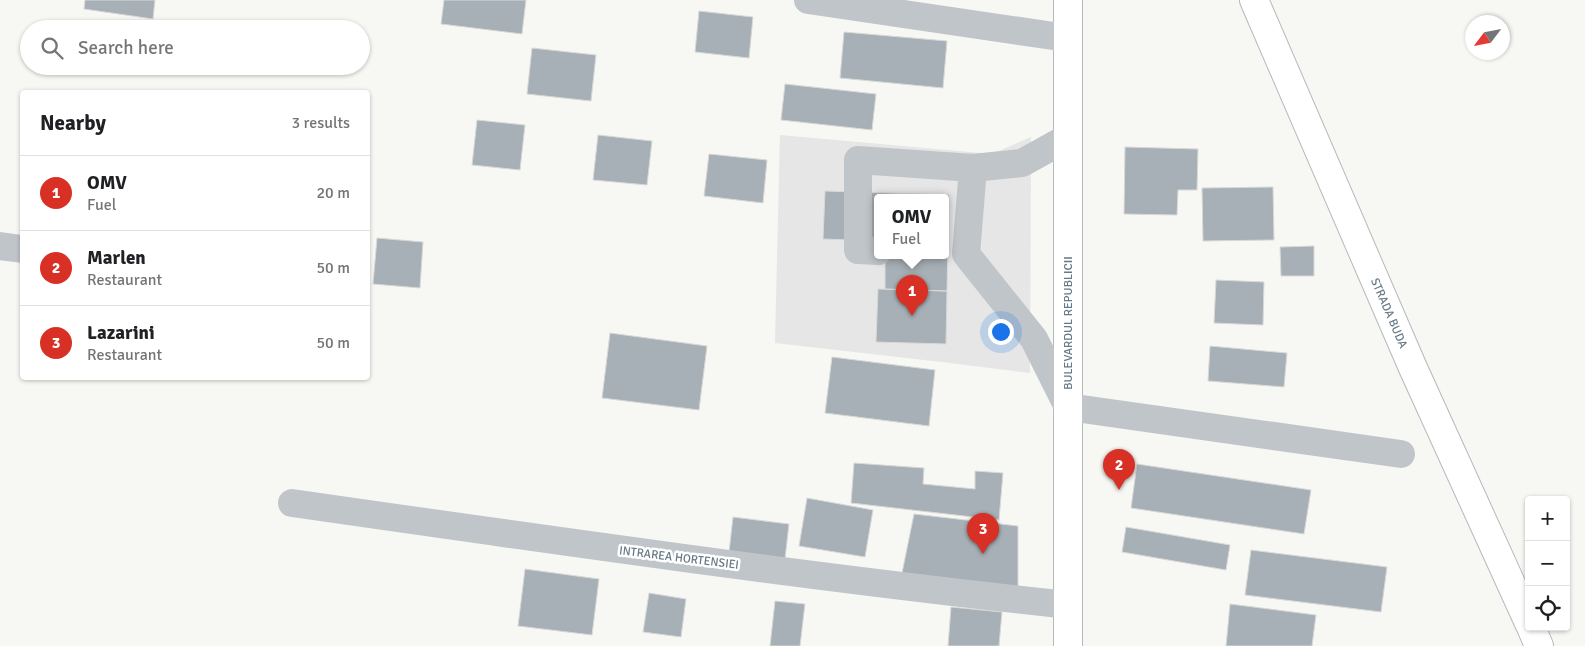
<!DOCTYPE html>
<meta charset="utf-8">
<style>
:root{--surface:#fff;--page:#f2f2f2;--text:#202124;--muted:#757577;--line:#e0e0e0;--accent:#d93025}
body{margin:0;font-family:Signika,sans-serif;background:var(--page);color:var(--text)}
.controls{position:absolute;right:15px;bottom:15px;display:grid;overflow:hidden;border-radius:5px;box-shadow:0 1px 4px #0004}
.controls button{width:45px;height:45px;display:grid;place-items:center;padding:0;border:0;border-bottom:1px solid var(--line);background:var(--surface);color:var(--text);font:25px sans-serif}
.compass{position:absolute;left:1465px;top:15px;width:45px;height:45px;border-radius:50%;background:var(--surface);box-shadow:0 1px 4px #0004;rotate:238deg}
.you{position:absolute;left:1000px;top:331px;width:18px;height:18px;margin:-12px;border:4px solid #fff;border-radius:50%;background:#1a73e8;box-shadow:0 0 0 8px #1a73e833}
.badge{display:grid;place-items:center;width:32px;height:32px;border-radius:50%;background:var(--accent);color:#fff;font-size:16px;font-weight:700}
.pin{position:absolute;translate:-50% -41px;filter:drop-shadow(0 1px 2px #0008)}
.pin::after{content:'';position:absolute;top:26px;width:18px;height:15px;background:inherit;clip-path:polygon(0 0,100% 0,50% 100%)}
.popup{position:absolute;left:874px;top:194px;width:75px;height:65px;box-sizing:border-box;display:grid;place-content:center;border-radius:5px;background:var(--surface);filter:drop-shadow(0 1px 4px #0005);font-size:16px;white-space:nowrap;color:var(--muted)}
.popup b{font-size:19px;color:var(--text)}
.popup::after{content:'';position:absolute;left:50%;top:100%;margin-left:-10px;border:10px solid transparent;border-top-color:var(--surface)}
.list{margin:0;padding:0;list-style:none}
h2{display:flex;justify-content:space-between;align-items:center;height:65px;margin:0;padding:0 20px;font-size:21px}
h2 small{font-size:16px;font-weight:400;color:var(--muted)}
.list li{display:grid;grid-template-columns:32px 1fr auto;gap:15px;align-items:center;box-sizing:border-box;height:75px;padding:0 20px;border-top:1px solid var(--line)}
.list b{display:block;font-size:19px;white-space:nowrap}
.list p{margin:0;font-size:16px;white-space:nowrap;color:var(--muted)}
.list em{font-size:16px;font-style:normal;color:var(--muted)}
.icon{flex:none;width:28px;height:28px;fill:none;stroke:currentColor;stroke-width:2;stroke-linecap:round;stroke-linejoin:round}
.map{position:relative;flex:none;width:1585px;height:646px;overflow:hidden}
.search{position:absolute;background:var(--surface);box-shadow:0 1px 4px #0004;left:20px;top:20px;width:350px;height:55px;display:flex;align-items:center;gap:12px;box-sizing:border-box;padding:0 18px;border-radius:28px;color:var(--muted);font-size:19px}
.panel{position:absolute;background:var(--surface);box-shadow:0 1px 4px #0004;left:20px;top:90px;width:350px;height:290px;border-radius:5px}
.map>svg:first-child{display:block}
.built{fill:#e5e6e5;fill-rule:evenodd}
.building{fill:#a7b0b6;stroke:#d9d9d7}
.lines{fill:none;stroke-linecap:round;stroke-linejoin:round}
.major-casing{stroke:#b4b9bd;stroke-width:30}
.minor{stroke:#c0c5c9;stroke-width:28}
.major{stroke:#fff;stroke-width:28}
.labels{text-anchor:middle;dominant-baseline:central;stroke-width:5;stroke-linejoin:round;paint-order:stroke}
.street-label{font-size:12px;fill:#667986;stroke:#fff}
</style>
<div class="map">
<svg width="1585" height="646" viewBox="0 0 1585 646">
<rect width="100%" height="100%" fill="#f7f7f4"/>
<path class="built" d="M780,135L992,154L1031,137L1030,373L942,362L775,343ZM878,197H946V255H878Z"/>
<path class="building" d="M85,0H155L153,19L84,9Z
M444,0H526L522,34L441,24Z
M699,11L753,17L749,58L695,52Z
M844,32L947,41L943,88L840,78Z
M532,48L596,55L591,101L527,94Z
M785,84L876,94L872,130L781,120Z
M477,120L525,125L520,170L472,165Z
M598,135L652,141L647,185L593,180Z
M1125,147L1198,149L1197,190H1178L1177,215L1124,214Z
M709,154L767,160L763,203L704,196Z
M1273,187L1274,240L1203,241L1202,188Z
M825,191L949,195L947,291L885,289V255H946V197H878V241L823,239Z
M377,238L423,242L420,288L373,284Z
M1314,246V276H1281L1280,247Z
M1216,280L1264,282L1263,325L1214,323Z
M878,289L947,291L946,344L876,342Z
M610,333L707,346L699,410L602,398Z
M1210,346L1287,353L1284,387L1208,381Z
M832,357L935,370L929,426L825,413Z
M854,463L924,468L923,484L975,489V471L1003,473L999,520L851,503Z
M1137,464L1311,490L1304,534L1131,508Z
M807,498L873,510L865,557L799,546Z
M914,514L1018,526V588L902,573Z
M733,517L789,524L785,559L729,552Z
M1126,527L1230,545L1226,570L1122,552Z
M1251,550L1387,567L1381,612L1245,595Z
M525,569L599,579L592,635L518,626Z
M649,593L686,599L681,637L643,632Z
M775,601L805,604L800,646H770Z
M1230,604L1316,615L1312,646H1226Z
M951,607L1002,612L999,646H948Z"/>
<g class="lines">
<defs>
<g id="major">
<path id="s1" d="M1254,0L1413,368L1529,623"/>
<path d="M1531,627L1539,646"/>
<path d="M1068,646V0"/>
</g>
</defs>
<use href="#major" class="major-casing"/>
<path class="minor" d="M808,0L1067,38
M973,168L966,254L1034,339L1068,407L1401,454
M0,246L22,249
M878,251L858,250V160L973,168L1022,163L1067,138
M292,503C550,540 808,577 1068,605"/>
<use href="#major" class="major"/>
</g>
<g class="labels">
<g class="street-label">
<text stroke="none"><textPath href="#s1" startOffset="341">STRADA BUDA</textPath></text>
<text transform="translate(1068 323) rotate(-90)">BULEVARDUL REPUBLICII</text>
<text transform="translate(679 558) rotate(7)">INTRAREA HORTENSIEI</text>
</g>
</g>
</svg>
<div class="controls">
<button>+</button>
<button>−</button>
<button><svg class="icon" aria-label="locate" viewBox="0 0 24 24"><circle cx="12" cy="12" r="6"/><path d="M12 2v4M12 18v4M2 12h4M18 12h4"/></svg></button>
</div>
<svg class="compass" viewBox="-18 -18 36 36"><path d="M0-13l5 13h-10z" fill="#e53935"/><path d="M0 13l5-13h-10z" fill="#757577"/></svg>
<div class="you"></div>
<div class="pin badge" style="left:912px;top:316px">1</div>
<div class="popup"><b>OMV</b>Fuel</div>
<div class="pin badge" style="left:1119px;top:490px">2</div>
<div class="pin badge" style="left:983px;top:554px">3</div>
<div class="search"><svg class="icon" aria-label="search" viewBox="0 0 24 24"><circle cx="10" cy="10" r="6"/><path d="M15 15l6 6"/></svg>Search here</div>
<section class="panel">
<h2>Nearby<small>3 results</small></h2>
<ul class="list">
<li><span class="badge">1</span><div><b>OMV</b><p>Fuel</p></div><em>20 m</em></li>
<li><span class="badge">2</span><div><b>Marlen</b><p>Restaurant</p></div><em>50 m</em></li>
<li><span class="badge">3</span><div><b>Lazarini</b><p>Restaurant</p></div><em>50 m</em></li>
</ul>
</section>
</div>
